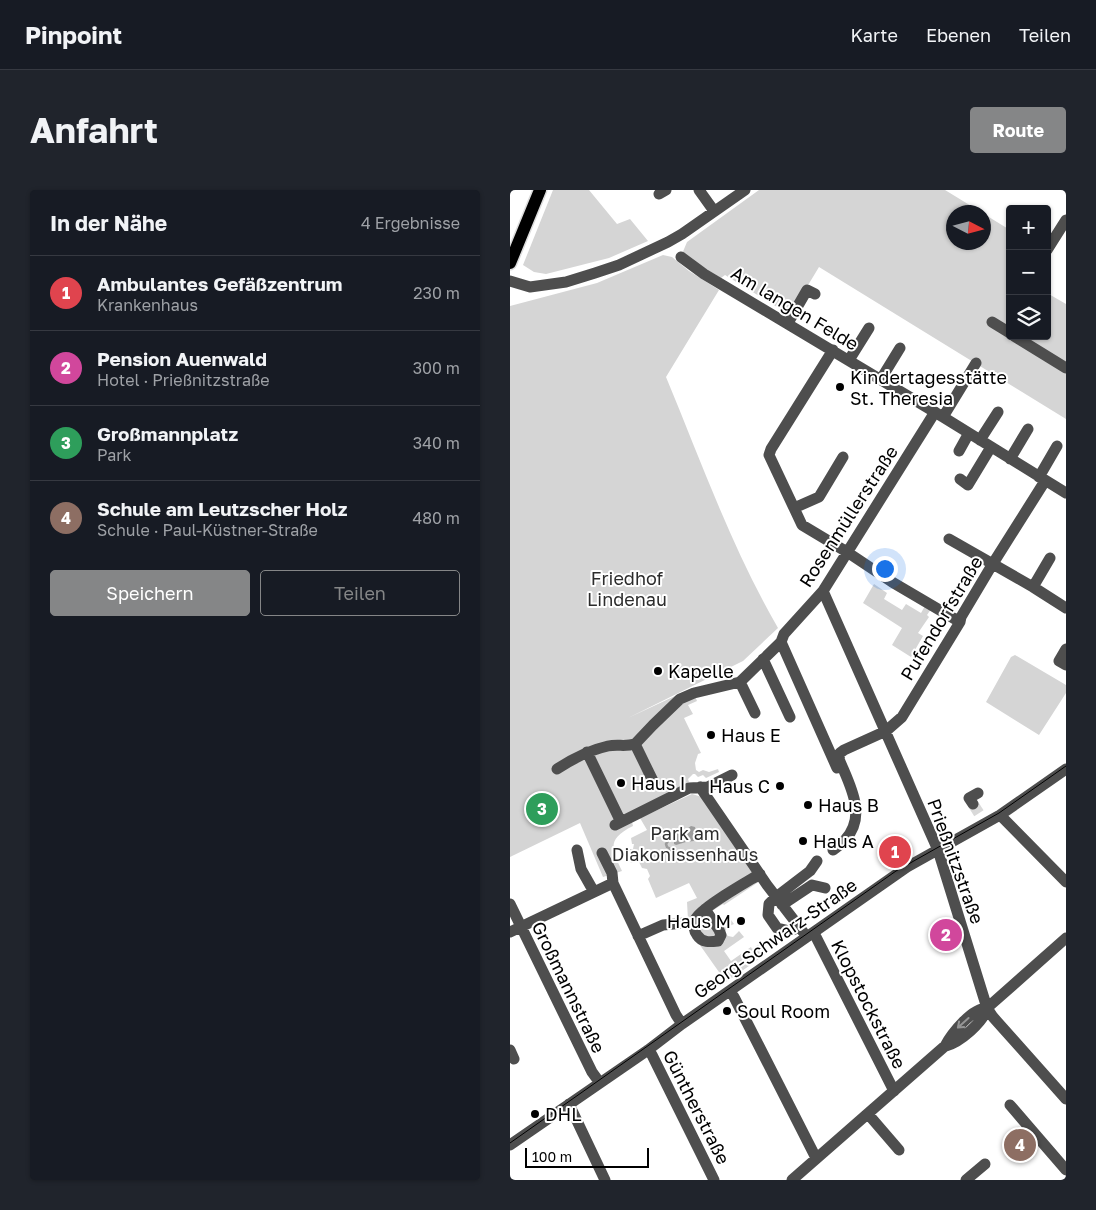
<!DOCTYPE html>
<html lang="de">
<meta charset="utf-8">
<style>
:root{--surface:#171b24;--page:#20242c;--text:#f1f3f6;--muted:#9ea1a6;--line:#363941;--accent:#858687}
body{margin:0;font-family:"Golos Text",sans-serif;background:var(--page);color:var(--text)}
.controls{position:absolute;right:15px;top:15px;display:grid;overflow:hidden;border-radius:5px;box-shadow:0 1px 4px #0004}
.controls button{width:45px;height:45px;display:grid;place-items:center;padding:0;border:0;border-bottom:1px solid var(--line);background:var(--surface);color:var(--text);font:25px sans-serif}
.compass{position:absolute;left:436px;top:15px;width:45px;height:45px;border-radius:50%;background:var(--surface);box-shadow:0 1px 4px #0004;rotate:96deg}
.scale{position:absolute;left:15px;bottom:12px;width:124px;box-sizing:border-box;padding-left:5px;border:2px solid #000;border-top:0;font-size:14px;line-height:18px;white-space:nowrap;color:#000;-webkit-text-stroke:4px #fff;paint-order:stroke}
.you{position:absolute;left:374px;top:378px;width:18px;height:18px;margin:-12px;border:4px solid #fff;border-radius:50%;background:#1a73e8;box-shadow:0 0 0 8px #1a73e833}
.badge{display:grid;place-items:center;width:32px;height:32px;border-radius:50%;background:var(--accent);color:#fff;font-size:16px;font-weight:700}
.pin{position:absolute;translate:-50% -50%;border:2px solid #fff;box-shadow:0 1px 5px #0006}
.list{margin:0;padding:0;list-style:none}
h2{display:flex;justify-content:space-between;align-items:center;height:65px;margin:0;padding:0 20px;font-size:21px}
h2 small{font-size:16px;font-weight:400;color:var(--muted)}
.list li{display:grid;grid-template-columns:32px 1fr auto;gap:15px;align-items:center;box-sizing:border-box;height:75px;padding:0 20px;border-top:1px solid var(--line)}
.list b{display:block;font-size:19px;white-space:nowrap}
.list p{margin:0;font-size:16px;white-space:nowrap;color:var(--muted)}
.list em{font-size:16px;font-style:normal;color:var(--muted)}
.actions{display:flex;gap:10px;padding:15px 20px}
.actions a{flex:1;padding:11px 0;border:1px solid var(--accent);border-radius:5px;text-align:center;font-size:18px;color:var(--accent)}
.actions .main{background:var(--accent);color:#fff}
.icon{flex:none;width:28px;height:28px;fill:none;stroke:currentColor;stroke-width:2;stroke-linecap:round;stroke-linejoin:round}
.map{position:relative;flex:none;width:556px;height:990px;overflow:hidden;border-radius:5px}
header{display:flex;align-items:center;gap:30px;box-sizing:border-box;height:70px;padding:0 25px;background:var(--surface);border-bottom:1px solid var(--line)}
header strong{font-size:24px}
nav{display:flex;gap:28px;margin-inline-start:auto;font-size:18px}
.intro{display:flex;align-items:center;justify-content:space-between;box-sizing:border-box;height:120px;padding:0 30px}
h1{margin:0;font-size:35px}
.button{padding:12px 22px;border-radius:5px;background:var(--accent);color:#fff;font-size:18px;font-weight:700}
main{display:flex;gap:30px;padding:0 30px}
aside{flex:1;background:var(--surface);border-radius:5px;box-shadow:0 1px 4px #0004}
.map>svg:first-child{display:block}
.green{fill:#d5d5d5}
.water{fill:#9c9c9c}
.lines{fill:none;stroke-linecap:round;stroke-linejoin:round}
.stream{stroke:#9c9c9c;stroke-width:2.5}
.minor-tunnel{stroke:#d9d9d9;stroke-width:11;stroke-dasharray:11 5.5;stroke-linecap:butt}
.major-casing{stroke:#dbdbdb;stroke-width:15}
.minor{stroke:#4e4e4e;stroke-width:11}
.major{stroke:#000;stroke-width:12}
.tram{stroke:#000;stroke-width:1}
.oneway{stroke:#959595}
.poi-dot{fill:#000;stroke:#fff;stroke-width:2}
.labels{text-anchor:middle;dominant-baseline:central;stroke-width:4;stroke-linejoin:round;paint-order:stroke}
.street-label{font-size:18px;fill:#000;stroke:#fff}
.poi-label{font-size:18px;fill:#000;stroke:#fff;text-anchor:start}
.park-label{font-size:18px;fill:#2c2c2c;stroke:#fff}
</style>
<header>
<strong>Pinpoint</strong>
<nav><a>Karte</a><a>Ebenen</a><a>Teilen</a></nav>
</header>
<div class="intro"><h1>Anfahrt</h1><a class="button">Route</a></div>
<main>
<aside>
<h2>In der Nähe<small>4 Ergebnisse</small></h2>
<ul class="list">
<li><span class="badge" style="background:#e0444e">1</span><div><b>Ambulantes Gefäßzentrum</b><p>Krankenhaus</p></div><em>230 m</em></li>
<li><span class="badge" style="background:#d1479c">2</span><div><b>Pension Auenwald</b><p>Hotel · Prießnitzstraße</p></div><em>300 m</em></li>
<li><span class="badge" style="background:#2e9e5b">3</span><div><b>Großmannplatz</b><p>Park</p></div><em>340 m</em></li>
<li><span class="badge" style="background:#8d6e63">4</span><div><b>Schule am Leutzscher Holz</b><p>Schule · Paul-Küstner-Straße</p></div><em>480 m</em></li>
</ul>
<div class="actions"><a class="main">Speichern</a><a>Teilen</a></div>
</aside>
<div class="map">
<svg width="556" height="990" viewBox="0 0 556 990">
<rect width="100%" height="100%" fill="#fff"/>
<path class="green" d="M43,0H79L107,34L120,29L138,51L99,68L36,84L24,82L13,75Z
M249,0H435L471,22H443V52H473L474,24L500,40V146H537V103L556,114V229L309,77L280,125L215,85L211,88L172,64L177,52Z
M153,65L162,67L179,81L209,100L156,187C191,271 222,359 268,438L233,471L118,528L182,498L187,511L178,515L183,524L174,528L191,563L188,564L185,573L186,580L189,582L193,580L199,582L208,579L209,582L196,588L193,585L188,587L185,584H183L178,589L179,592L113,626L122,632L123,636C97,649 101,658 112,681L93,687L70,633L0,667V116L87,93Z
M364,394L377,403L374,409L392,420L396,414L411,423L415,416L421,419L417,425L419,427L408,443L413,446L401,467L382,455L392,438L353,413Z
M505,465L556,495V503L529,545L476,512L501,467Z
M182,604L192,607L250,691L214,715L213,714L202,721L212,736L221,730L224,734L217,737L215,743L218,746L223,747L229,741L234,747L214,761L221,771L241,757L242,759L252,752L255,757L256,764L216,792L180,741L174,736L178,730L177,712L187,708L179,693L146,708L138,689L140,686L137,679L132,678L128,670L121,673L116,663L119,662L120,659H123L124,654H122L121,648L137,640L130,628Z"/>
<path class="water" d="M181,636L185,637L187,644L191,647V650L176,652L166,655L164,654V651L160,648L164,643L170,644Z"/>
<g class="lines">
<path class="stream" d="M160,648L156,654L157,657L159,658L162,669"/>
<path class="minor-tunnel" d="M463,614L470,625"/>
<defs>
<path id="major" d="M0,73L30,0"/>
</defs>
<use href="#major" class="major-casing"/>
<path class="minor" d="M189,0L204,21
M149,4L156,0
M537,60L556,30
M171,67L194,84L433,227L556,303
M0,91L20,97L56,92L85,83L109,75L158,52L172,44L235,0
M482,132L500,143
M278,133L297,100L305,104
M504,146L556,178
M323,160L261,259L259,265L284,318L292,335L337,362L382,392L450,432
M339,170L359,138
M371,189L390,158
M433,227L466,173
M470,250L488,222
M449,261L459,243
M500,269L518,239
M529,287L547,256
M450,289L458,295L481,257
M284,318L309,307L333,267
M439,349L523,397L556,418
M523,397L540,368
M313,401L428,660L477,818L483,827L556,909
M556,459L549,471L556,475
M253,469L280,527
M245,523L230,492L271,452
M77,562L111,632
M327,578L271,452L274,444L313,401L425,222
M47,579C62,569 80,560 98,556C108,554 115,557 125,554
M144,593L125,554L143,535L170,509L184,503L230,492
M190,597L257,695L297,747
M463,614L459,608L468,603
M490,625L556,692
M105,635L179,598L198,597L222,585
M67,660L71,679L84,702
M323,660C327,657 331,654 335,650C358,625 339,594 329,569L330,563L334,560L376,541L392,527L450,432L451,427L482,375L535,291
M92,663L102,683L103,693L166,825L172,834
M0,714L82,882L90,893
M272,715L302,695L315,698
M195,719L209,740L211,745L208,751C200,752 192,753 187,745C184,741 183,735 185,730C190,718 237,692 250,684
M290,737L280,741L267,738L258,725L259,714L266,707L300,681L307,671
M0,742L103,693
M304,743L384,901
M128,746L153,735L174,733
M220,801L224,807L306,968
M436,856C450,852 473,833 477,818L556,748
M0,860L4,869
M138,860L142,865L204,990
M59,914L95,990
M500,915L556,980
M358,924L389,960
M0,955L138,860L172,834L397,677L490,625L556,579
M282,990L435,856C442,843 462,818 477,818
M456,990L475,974"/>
<use href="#major" class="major"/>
<path class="tram" d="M0,953L386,681L489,623L556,576"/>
</g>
<defs><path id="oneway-shaft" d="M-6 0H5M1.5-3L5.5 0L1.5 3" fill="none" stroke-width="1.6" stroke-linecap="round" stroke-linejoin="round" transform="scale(1.25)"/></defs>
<use class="oneway" href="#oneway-shaft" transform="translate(453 833) rotate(138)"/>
<g class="poi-dot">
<circle cx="330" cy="197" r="5"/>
<circle cx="148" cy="481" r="5"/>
<circle cx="201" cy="545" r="5"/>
<circle cx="111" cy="593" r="5"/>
<circle cx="270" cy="596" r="5"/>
<circle cx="298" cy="615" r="5"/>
<circle cx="293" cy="651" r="5"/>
<circle cx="231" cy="731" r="5"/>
<circle cx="217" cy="821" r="5"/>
<circle cx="25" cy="924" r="5"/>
</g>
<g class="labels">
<g class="street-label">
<text transform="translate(285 118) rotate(31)">Am langen Felde</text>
<text transform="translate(338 326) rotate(-57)">Rosenmüllerstraße</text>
<text transform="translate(431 428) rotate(-59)">Pufendorfstraße</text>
<text transform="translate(446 671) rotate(70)">Prießnitzstraße</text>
<text transform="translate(265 748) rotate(-35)">Georg-Schwarz-Straße</text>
<text transform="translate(59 797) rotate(64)">Großmannstraße</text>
<text transform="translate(359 814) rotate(63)">Klopstockstraße</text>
<text transform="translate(187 917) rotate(63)">Güntherstraße</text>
</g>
<g class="poi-label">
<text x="340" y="187">Kindertagesstätte<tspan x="340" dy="21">St. Theresia</tspan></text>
<text x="158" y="481">Kapelle</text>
<text x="211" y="545">Haus E</text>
<text x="121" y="593">Haus I</text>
<text x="260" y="596" text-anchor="end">Haus C</text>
<text x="308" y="615">Haus B</text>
<text x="303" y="651">Haus A</text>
<text x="221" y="731" text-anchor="end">Haus M</text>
<text x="227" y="821">Soul Room</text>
<text x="35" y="924">DHL</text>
</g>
<g class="park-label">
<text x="117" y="388">Friedhof<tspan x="117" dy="21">Lindenau</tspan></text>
<text x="175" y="643">Park am<tspan x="175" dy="21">Diakonissenhaus</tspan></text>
</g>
</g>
</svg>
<div class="controls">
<button>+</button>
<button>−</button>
<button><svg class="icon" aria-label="layers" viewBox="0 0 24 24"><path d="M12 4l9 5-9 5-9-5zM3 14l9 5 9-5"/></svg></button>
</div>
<svg class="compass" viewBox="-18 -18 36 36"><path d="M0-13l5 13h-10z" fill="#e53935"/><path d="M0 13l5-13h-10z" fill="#9ea1a6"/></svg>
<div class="scale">100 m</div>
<div class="you"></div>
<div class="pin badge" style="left:385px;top:662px;background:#e0444e">1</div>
<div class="pin badge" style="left:436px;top:745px;background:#d1479c">2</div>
<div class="pin badge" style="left:32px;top:619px;background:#2e9e5b">3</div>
<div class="pin badge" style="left:510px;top:955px;background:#8d6e63">4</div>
</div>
</main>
